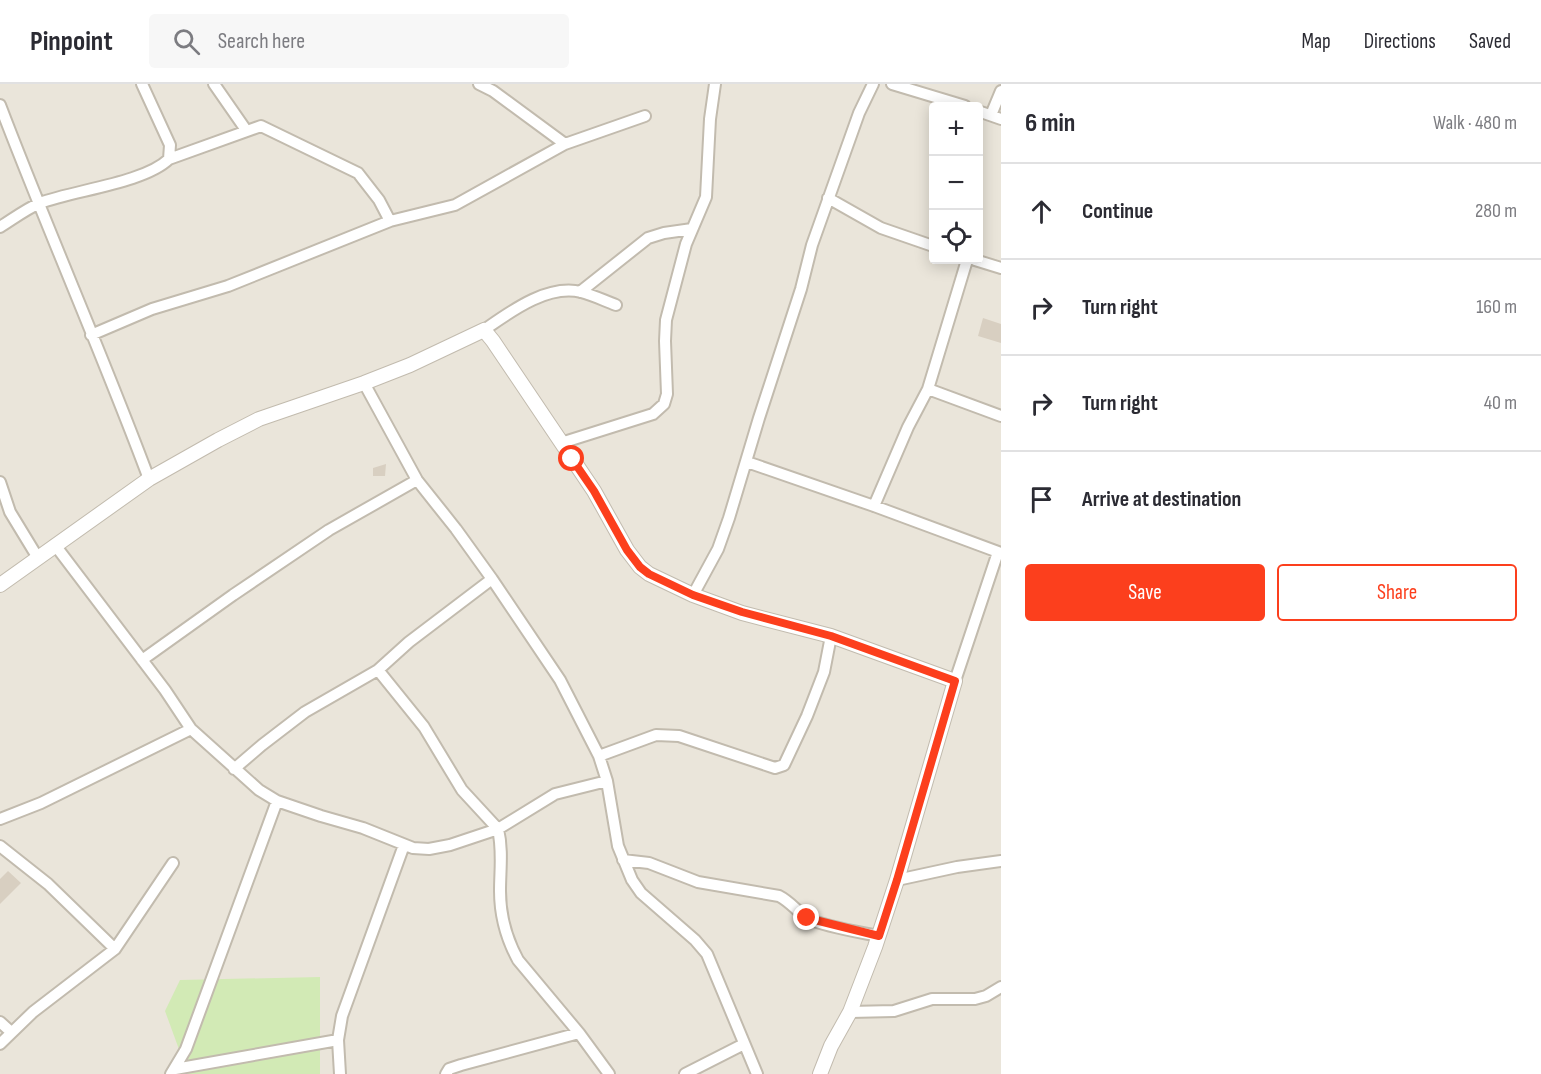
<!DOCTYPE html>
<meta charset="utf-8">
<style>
:root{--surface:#fff;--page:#f7f7f7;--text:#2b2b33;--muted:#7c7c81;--line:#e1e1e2;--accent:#fc3f1d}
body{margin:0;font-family:"Sofia Sans Condensed",sans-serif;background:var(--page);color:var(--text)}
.controls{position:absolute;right:18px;top:18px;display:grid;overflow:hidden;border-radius:6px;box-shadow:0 3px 15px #0003}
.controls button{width:54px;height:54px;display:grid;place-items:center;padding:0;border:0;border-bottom:2px solid var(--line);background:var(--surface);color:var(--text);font:30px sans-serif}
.stop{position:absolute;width:18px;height:18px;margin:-14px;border:4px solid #fc3f1d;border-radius:50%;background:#fff}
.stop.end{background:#fc3f1d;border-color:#fff;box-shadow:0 2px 6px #0008}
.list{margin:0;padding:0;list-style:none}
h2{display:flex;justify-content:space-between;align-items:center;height:78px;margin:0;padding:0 24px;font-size:26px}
h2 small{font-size:20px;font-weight:400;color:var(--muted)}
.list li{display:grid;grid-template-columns:39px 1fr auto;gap:18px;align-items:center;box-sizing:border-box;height:96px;padding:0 24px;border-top:2px solid var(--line)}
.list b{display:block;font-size:22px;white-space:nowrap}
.list em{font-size:20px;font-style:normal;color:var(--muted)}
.actions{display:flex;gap:12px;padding:18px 24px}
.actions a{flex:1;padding:14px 0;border:2px solid var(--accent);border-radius:6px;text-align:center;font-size:21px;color:var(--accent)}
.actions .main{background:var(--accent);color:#fff}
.icon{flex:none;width:33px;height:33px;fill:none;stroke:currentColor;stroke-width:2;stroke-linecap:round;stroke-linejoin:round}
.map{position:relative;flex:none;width:1001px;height:990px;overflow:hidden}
header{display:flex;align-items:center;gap:36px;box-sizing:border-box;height:84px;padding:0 30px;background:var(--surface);border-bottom:2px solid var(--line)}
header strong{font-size:28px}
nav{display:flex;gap:33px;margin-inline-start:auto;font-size:21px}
.search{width:420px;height:54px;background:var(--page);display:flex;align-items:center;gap:15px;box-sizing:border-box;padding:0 21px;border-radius:6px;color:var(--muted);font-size:22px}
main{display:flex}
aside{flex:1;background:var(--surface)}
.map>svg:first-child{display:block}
.residential{fill:#eae5da;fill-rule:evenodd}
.green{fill:#d2eab5}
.building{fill:#d8cfc1}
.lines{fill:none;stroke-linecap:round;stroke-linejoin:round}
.minor-casing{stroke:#c2bbae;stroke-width:14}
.tertiary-casing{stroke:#c2bbae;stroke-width:16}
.minor{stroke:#fff;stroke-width:10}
.tertiary{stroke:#fff;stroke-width:14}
.route{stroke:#fc3f1d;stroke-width:8}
</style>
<header>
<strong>Pinpoint</strong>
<div class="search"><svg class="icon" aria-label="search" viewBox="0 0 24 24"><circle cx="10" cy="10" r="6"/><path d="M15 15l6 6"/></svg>Search here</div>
<nav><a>Map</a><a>Directions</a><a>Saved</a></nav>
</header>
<main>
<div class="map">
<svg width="1001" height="990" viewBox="0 0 1001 990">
<rect width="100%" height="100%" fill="#f6f3ec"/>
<path class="residential" d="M0,0H1001V990H0ZM933,22H978V176H933Z"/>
<path class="green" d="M320,893V990H188L165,927L180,896Z"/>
<path class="building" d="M983,234L1001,240V259L978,252Z
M386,380L385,392H373V384Z
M8,787L21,799L0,820V795Z"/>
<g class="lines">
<defs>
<path id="minor" d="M142,0L170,61L169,75
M214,0L246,46
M479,0L493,7L565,60
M892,0L965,22
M0,21C48,147 102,269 149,395
M978,27L1001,35
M991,31L1001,7
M828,114L881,144L933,162
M0,143C13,135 26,125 40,119C75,106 144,99 169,75L261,42L358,89L379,116L390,137
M975,176L1001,184
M580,208L648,154L664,149L692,145
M484,246C510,228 547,200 581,208C593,211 605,217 616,221
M91,251L152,225L228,202L390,137L455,121L565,60L645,32
M364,299L417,396L456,445L492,495L560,596L599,672L607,697L618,762L632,796L641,809L695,856L707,870L757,990
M928,305L1001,332
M561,359L653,330L664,320L667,310L665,257L666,236L686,160L706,113L710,35L715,0
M747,378L874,422L1001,469
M0,398L10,428L38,474
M874,422L908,343L928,305L967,176
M55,461L165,606L191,645L259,706L277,717L321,732L363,744L413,764L429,765L450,761L498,745C503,766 500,786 500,807C500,832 506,854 518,876L579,949L609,990
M693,511L718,465L729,434L759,334L801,205L812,161L859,29L873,0
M142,576L233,511L329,446L417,396
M378,586L424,643L462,706L498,745L555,710L607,697
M955,597L998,468
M599,672L656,651L679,652L775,684L784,681L807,632L824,588L831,552
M234,685L262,661L305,628L378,586L409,558L492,495
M0,735L41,719L191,645
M0,762L48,800L115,865
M623,776L649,779L698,798L779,812C791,818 798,829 809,835C826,843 859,848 879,852
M897,796L957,783L1001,777
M850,928L894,927L932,915H975L986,912L1001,903
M0,938L11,948
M0,960L33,928L115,865L173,779
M175,985L338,956
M171,990L186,965L277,717
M340,990L338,956L342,932L404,761
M446,990L449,985L461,981L579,949
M685,990L744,960"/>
<path id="tertiary" d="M0,501L149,395L218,356L259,335L364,299L410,281L484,246L493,257L594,407L627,466L640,483L649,490L693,511L742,529L831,552L955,597L897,796L875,863L850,928L831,962L820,990"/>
</defs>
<use href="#minor" class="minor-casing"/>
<use href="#tertiary" class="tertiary-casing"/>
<use href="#minor" class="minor"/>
<use href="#tertiary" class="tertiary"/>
</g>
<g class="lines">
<path class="route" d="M572,375L594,407L627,466L640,483L649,490L693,511L742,528L831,552L955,597L897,796L879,852L807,834"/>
</g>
</svg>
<div class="controls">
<button>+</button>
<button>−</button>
<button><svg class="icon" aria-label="locate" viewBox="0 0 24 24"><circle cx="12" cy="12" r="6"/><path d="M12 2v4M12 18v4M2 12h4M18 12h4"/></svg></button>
</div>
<div class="stop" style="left:572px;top:375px"></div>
<div class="stop end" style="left:807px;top:834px"></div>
</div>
<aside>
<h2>6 min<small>Walk · 480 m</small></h2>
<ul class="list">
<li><svg class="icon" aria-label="ahead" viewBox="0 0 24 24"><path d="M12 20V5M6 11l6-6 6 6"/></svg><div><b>Continue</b></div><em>280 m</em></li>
<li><svg class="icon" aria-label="right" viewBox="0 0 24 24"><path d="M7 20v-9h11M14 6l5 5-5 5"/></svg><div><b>Turn right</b></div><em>160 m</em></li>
<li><svg class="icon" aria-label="right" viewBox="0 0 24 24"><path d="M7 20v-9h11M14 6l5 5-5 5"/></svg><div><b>Turn right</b></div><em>40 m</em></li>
<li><svg class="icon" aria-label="arrive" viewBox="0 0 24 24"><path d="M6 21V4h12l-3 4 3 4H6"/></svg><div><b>Arrive at destination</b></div></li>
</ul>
<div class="actions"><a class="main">Save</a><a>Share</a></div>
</aside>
</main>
